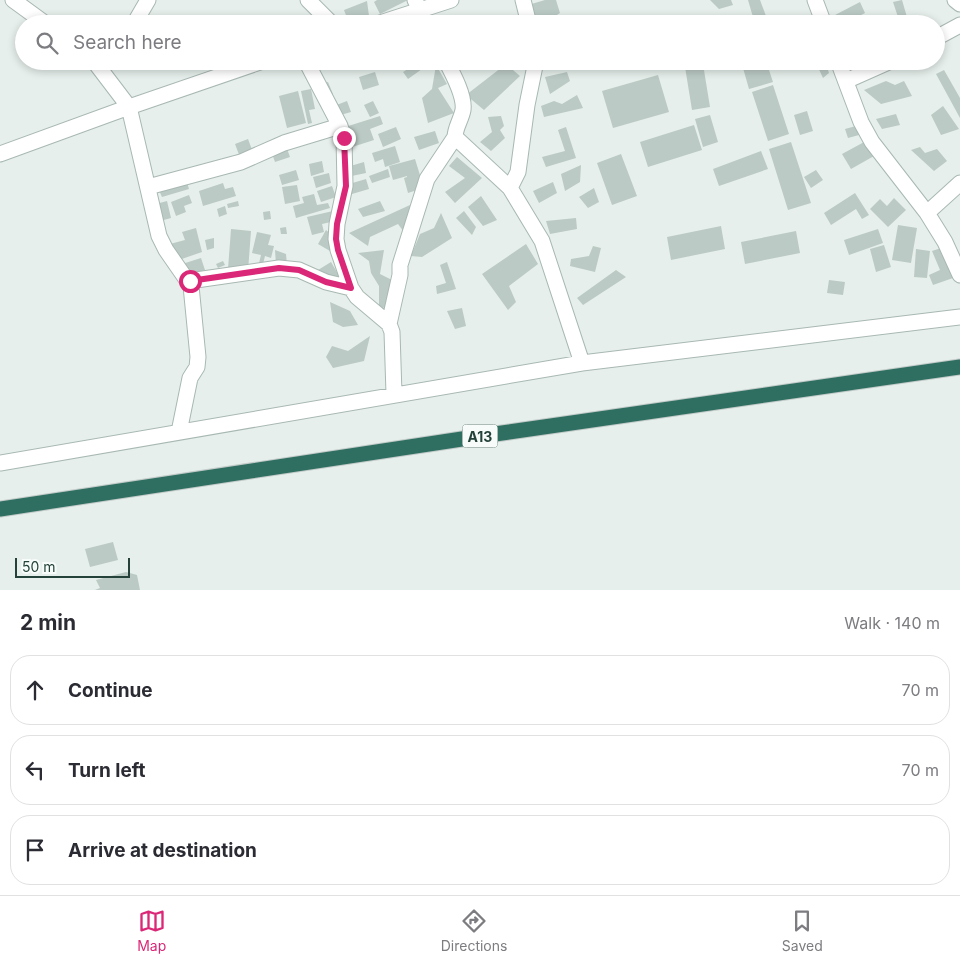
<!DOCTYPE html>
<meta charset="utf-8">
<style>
:root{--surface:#fff;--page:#f7f7f7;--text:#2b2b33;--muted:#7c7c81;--line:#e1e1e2;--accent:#db2777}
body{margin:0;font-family:Inter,sans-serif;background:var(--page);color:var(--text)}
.scale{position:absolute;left:15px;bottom:12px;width:115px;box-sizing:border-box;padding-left:5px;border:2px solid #24423a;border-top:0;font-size:14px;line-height:18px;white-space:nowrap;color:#24423a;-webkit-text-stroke:4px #f7fbf9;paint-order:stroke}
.stop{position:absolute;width:15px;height:15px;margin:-11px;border:4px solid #db2777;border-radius:50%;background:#fff}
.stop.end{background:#db2777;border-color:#fff;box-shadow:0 1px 5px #0008}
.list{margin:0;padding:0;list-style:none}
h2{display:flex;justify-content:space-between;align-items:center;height:65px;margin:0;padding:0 20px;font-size:21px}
h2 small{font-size:16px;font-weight:400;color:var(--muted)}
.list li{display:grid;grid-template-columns:32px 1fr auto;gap:15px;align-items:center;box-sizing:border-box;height:70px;margin:0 10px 10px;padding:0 10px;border:1px solid var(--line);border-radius:20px}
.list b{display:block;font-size:19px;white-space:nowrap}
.list em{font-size:16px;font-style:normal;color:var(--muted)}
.icon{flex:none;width:28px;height:28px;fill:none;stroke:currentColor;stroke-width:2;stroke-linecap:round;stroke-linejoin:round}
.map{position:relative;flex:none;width:960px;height:590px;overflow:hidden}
.search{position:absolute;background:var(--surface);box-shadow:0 2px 8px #0003;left:15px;right:15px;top:15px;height:55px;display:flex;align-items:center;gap:12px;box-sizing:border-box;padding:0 18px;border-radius:28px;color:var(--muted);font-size:19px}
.sheet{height:305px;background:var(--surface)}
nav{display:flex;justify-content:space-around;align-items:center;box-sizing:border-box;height:70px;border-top:1px solid var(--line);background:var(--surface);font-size:14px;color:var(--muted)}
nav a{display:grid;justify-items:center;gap:2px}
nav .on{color:var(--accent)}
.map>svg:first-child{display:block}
.building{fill:#bbcac4}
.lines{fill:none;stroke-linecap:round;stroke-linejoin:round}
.minor-casing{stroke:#a8b8b2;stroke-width:17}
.highway-casing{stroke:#c2cac8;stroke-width:17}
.minor{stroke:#fff;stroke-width:15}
.highway{stroke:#2f6f62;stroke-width:15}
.route{stroke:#db2777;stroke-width:6}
.labels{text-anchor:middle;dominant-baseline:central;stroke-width:4;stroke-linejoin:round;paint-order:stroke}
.shield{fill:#f7fbf9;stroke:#637a73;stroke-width:1}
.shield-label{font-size:14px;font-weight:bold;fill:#24423a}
</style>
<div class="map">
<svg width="960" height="590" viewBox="0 0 960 590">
<rect width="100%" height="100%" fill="#e6efeb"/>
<path class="building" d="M377,0H408L380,14L374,2Z
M545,0H556L560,13L557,15L560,23L534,24L528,5Z
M710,0H731L733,5L719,9Z
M748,0H760L769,24H755Z
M902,0L909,24H894L899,20L893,2Z
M367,1L369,16L349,23L344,10Z
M860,2L865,13L844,24L835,15Z
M292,15L294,24H280L278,19Z
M300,15L302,24H297L294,17Z
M524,18L525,24H502V23Z
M409,61H419L422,69L408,79L403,72L411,67Z
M741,61H766L773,82L749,89Z
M775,61H804V62L778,67Z
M815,61H825L829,73L823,78Z
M846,61H868L869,64L848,68Z
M506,64L520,76L484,110L466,95Z
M703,64L710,107L692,110L685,67Z
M436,65L447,84L438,88L454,113L428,123L422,98L432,89Z
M944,70L960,98V118L936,74Z
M375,72L379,85L363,90L359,77Z
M567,72L570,81L550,94L545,77Z
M658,75L669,112L613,128L602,91Z
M886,81L895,85L904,81L912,96L881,104L864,90Z
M328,82L333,94L328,97L321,84Z
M773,85L789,134L768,141L752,92Z
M311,89L315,109L309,110L312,123L308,124L301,91Z
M298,91L306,123L287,128L279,96Z
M577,95L583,108L544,117L541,106L554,101L562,104Z
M347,101L351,112L337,116L334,106Z
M373,101L379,113L370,117L364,105Z
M943,106L959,129L941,135L931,115Z
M807,111L813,131L800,135L794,115Z
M896,114L900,125L882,129L876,119Z
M710,115L718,142L703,147L695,119Z
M380,116L383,124L370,129L374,140L349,148L342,128Z
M501,116L504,126L500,130L505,138L491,151L480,142L492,132L488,117Z
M694,125L702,150L648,167L640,142Z
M856,126L859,135L848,138L845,129Z
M396,127L401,139L383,147L378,134Z
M566,127L576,158L546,167L542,157L565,151L558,130Z
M435,131L439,143L419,150L414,137Z
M248,139L254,155L241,160L235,144Z
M866,141L874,156L851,169L842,154Z
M791,142L811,203L788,210L769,149Z
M286,146L290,157L275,162L271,151Z
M395,146L400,162L385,167L383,159L375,162L372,153Z
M920,147L925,153L937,149L947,161L934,171L911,150Z
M761,151L768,169L719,186L713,169Z
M621,154L637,196L612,205L597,163Z
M457,157L482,178L455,203L445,192L465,178L449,166Z
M415,159L423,185L416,198L414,191L408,193L404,178L407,177V176L393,180L389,166Z
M322,161L324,172L311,176L309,164Z
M364,162L366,173L347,177V167Z
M581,165L580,182L565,191L561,174Z
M388,169L390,177L372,183L369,176Z
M296,170L299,180L282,185L279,175Z
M816,170L823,180L811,188L804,177Z
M329,173L331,183L316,188L313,177Z
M186,179L189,189L162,197L158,188Z
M366,179L369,189L352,194L349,184Z
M553,182L557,193L539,203L533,191Z
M223,183L225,189L233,187L236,196L203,206L199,191Z
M297,185L300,201L285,204L282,187Z
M332,186L336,197L321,202L317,191Z
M594,188L599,202L588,208L579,197Z
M855,193L869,215L862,219L856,209L831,225L824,213Z
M314,194L317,205L328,203L330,208L296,218L293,206L304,203L302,197Z
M189,195L192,203L184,206L186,212L176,216L171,202Z
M481,196L497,220L483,226L468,207Z
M894,198L906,210L888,227L870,209L880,199L887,206Z
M167,201L171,218L160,221L156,204Z
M238,201L239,206L228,208L227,204Z
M380,201L385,211L363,217L358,209Z
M410,205L404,232L398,224L370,237L368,246L349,233Z
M225,206L227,214L219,217L217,209Z
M270,211L271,219L264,220L263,212Z
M333,211L335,221L322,224L324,232L312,235L307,217Z
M464,211L476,227L472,235L456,218Z
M441,213L452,238L422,257L411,256L420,234L434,228Z
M576,218L577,229L550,234L546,221Z
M898,225L917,228L911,263L892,260Z
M721,226L725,249L671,260L667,237Z
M286,227L287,234H281L280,228Z
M196,228L202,252L176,261L170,244L185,240L182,232Z
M231,229L251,231L248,271L228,269Z
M878,229L883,243L849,255L844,240Z
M326,230L333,236L330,251L318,244Z
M796,231L800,253L745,264L741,242Z
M257,232L271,235L268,245L274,246L271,258L265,256L262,268L258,267L261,255L252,253Z
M214,238V248L207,250L205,240Z
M526,244L538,264L509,286L516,302L508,310L482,274Z
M884,245L891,267L876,272L870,249Z
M593,246L601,248L595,272L570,266L571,259L589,256Z
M941,248L953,278L933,285L929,275L940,270L932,251Z
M916,249L930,251L927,278L914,277Z
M275,250L286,254L287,265H276Z
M384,250L380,274L392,280L386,307L379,309V286L371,273L369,261L358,253Z
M201,258L205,270L187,276L179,265Z
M223,261L225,265L218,268L216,264Z
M331,262L342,281L318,270Z
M447,262L456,289L437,294L436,286L446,283L440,265Z
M616,270L626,277L583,305L577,298Z
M829,280L845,282L843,295L827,293Z
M330,302L350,311L358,325L343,327L333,322Z
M462,308L466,326L455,329L447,311Z
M370,336L364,361L333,368L326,357L332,346L348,351Z
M113,542L118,560L90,567L85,549Z
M126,572L137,575L140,590H95L100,588L96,580Z"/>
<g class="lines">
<defs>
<path id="minor" d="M13,0L46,24
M308,0L332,24
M415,0L426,24
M523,0L529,24
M815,0L824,24
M955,0L960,4
M134,24L148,0
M377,24L451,0
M936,38L960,25
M94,61L129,107L159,236L166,250L191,286L198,357L197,367L190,378L179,432
M306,61L340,126L344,138L345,186L337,224L336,239L338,250L351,288L357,297L389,324L392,332L394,394
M446,61C453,74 465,96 463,110C461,120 455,128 455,137L510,188L542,241L582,363
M838,61L861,122L872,142L927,213L945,242L960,275
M846,81L891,61
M0,154L129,107L263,61
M148,187L241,162L284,143L340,126
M510,188L518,172L527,105L536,61
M927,213L960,183
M189,281L279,268L299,270L326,282L351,288
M389,324L400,275V265L427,179L455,137
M0,463L582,363L960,317"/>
<path id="highway" d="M0,509L495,434L960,367"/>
</defs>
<use href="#minor" class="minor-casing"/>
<use href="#highway" class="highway-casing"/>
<use href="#minor" class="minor"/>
<use href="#highway" class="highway"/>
</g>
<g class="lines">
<path class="route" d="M190,281L279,268L299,270L326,282L351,288L338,250L336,239L337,224L346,186L344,138"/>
</g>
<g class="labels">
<rect class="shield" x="462.5" y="424.5" width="35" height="23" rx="4"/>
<g class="shield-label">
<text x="480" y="436">A13</text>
</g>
</g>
</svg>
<div class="scale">50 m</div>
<div class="stop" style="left:190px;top:281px"></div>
<div class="stop end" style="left:344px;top:138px"></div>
<div class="search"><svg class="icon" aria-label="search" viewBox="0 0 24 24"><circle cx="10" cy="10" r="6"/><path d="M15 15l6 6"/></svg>Search here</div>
</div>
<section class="sheet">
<h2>2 min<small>Walk · 140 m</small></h2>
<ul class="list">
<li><svg class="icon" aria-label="ahead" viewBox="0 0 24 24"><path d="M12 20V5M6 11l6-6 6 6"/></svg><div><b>Continue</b></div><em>70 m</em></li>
<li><svg class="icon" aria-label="left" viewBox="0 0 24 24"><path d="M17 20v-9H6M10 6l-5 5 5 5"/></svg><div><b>Turn left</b></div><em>70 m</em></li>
<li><svg class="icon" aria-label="arrive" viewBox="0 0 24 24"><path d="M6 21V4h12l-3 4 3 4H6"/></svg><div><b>Arrive at destination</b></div></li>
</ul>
</section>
<nav>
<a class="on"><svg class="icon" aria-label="map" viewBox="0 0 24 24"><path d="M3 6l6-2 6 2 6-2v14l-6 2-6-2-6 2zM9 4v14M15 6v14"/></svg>Map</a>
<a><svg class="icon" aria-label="directions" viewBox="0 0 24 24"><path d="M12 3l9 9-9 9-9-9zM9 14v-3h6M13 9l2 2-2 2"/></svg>Directions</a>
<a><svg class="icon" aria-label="saved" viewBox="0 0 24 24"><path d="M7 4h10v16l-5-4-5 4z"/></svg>Saved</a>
</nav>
